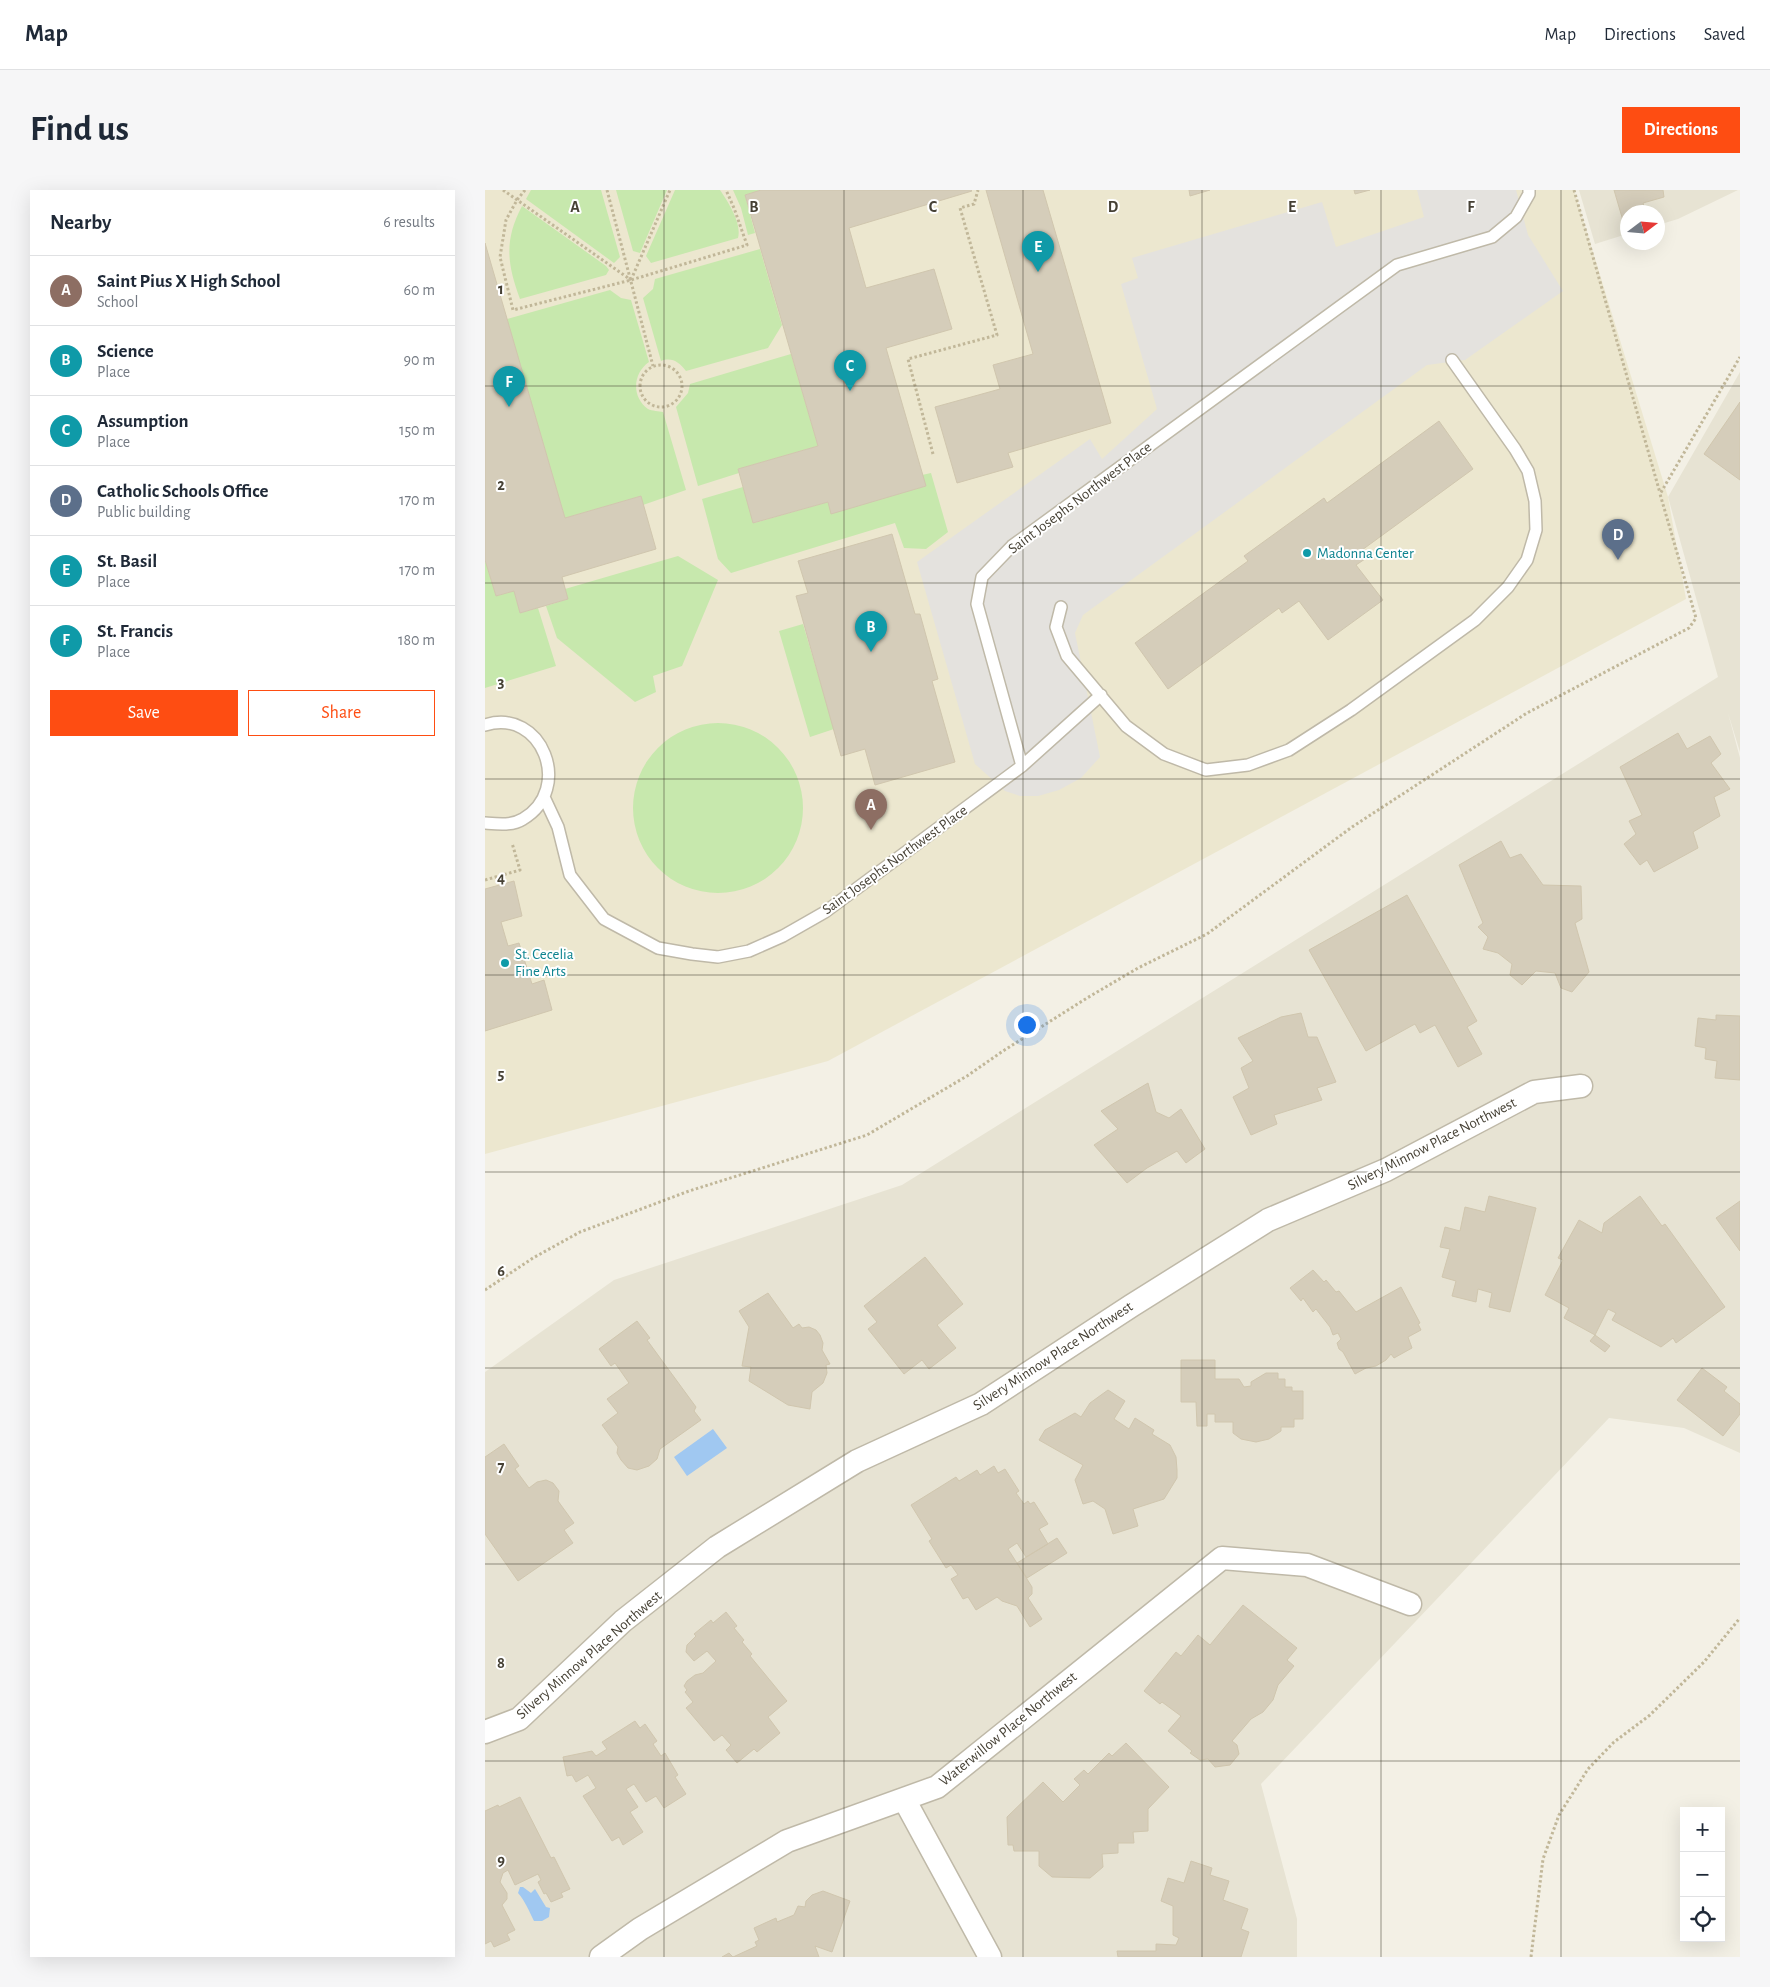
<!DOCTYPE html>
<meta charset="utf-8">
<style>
:root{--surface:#fff;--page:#f6f6f7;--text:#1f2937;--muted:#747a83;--line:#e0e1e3;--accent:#fe4d12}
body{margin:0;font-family:"Alegreya Sans",sans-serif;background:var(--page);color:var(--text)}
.controls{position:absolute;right:15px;bottom:15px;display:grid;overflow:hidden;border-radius:0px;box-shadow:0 5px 20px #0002}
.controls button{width:45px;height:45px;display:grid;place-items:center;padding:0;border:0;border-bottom:1px solid var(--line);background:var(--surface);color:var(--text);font:25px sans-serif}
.compass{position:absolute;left:1135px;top:15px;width:45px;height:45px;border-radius:50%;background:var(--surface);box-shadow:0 5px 20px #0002;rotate:74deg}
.you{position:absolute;left:541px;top:834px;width:18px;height:18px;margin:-12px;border:4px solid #fff;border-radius:50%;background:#1a73e8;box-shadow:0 0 0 8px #1a73e833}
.badge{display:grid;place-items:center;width:32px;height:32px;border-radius:50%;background:var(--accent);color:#fff;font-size:16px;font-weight:700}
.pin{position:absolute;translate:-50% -41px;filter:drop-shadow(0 1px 2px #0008)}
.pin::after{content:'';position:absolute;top:26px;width:18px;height:15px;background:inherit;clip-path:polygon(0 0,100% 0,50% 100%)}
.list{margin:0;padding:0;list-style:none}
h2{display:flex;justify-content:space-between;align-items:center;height:65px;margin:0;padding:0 20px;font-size:21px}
h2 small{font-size:16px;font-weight:400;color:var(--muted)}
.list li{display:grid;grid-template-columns:32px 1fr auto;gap:15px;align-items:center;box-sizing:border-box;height:70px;padding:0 20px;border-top:1px solid var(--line)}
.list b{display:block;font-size:19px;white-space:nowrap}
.list p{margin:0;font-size:16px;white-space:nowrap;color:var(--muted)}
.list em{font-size:16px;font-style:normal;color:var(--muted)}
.actions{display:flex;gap:10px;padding:15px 20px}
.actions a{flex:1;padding:11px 0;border:1px solid var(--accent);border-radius:0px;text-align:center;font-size:18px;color:var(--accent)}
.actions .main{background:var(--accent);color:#fff}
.icon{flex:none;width:28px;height:28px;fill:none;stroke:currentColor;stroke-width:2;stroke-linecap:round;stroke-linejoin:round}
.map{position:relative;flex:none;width:1255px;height:1767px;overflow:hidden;border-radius:0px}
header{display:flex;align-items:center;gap:30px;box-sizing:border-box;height:70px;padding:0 25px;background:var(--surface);border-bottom:1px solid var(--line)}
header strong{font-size:24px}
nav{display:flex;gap:28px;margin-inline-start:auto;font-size:18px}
.intro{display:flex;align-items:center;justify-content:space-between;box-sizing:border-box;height:120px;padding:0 30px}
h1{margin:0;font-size:35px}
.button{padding:12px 22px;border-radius:0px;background:var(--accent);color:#fff;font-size:18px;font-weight:700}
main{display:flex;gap:30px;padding:0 30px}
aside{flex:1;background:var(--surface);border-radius:0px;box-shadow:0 5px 20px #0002}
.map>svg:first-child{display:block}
.residential{fill:#e7e3d3}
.education{fill:#ece7cf}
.green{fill:#c7e8ad}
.parking{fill:#e4e2de}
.water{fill:#a0c8f1}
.building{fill:#d5cdba;stroke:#d0c6ae}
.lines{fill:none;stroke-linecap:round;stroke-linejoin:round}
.lane-casing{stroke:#bfb9a8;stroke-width:14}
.street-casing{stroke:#bfb9a8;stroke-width:25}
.path{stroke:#c1b799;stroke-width:3;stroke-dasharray:2.5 2.5;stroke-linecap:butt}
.lane{stroke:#fff;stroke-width:11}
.street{stroke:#fff;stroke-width:22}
.grid{fill:none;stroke:#464135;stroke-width:1;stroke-opacity:0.55}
.culture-dot{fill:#0f9aa8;stroke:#fff;stroke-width:2}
.labels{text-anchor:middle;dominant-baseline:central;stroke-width:4;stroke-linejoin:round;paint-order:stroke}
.street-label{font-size:15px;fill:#464135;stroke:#fff}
.culture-label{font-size:15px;fill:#0d838f;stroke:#fff;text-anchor:start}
.grid-label{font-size:16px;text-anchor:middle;font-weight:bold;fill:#464135;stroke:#fff;stroke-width:4;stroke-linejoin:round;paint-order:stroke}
</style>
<header>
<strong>Map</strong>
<nav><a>Map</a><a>Directions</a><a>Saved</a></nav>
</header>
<div class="intro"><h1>Find us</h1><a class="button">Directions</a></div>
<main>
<aside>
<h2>Nearby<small>6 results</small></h2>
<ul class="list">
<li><span class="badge" style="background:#8d6e63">A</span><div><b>Saint Pius X High School</b><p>School</p></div><em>60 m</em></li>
<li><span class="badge" style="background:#0f9aa8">B</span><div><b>Science</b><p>Place</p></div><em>90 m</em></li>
<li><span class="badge" style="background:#0f9aa8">C</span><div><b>Assumption</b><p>Place</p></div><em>150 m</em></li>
<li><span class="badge" style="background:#5c6f8a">D</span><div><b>Catholic Schools Office</b><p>Public building</p></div><em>170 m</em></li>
<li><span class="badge" style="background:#0f9aa8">E</span><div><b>St. Basil</b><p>Place</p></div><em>170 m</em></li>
<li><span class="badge" style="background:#0f9aa8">F</span><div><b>St. Francis</b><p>Place</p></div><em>180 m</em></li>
</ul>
<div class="actions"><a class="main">Save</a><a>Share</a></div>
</aside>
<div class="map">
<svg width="1255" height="1767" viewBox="0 0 1255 1767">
<rect width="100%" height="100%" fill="#f3f0e5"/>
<path class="residential" d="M1094,0H1253L1193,29L1173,35L1172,22H1142V44L1110,54Z
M1255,182V562L1243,523L1255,568V1263L1199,1238L1124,1228L776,1594L812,1729V1767H0V1182L129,1090L417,995L1233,487L1183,307Z"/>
<path class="education" d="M0,0H1089L1183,307L1201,409L343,871L0,964Z"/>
<path class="green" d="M46,0H116L135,67L129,73L41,9Z
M131,0H182L155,63L148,61Z
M190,0H235C243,12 257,33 253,48L166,73L161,66Z
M248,0H276L260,5L270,43L263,45L256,18Z
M37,16L121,76L124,80L121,85L35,109C22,74 19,50 37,16Z
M275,59L297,135L283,158L201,181C194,172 187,167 176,171L158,108L168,99L170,89Z
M125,100L136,108L146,110L164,172C148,183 146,207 163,219C167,221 174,221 178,222L201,300L158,315L156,306L80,328L22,129Z
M306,164L333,256L253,279L254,283L213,296L191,217L203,203L205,194Z
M446,283L463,342L441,359L419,358L410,333L246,383L233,369L217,309L258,297L269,333L343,312L347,323L441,296L437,285Z
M193,366L233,390L197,476L168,486L171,502L150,512L72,448L61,416L83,409L80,399Z
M0,370L11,406L29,401L35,423L53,418L71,476L0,498Z
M318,434L349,539L325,547L294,441Z
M148 618a85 85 0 1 1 170 0a85 85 0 1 1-170 0Z"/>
<path class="parking" d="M932,0H1031L1043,45L1078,101L980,170L942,175L598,425L590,443L615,567L596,588L574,600L553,606H535L520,601L490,574L432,372L605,249L617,269L672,219L636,94L653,88L647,68L837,12L851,57L939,27Z"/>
<path class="water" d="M228,1239L242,1258L202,1286L189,1267Z
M35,1697H38L46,1703L50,1699L61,1717L65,1718L64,1727L57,1731H49C44,1721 40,1711 33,1703Z"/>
<path class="building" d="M276,0H486L487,1L364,38L381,98L449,79L467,139L401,158L441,296L346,324L343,312L268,333L253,279L333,256L260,5Z
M501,0H558L626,233L523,263L528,277L472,293L450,217L515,199L508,175L548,164Z
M704,0H725L705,6Z
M869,0H885L870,4Z
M1129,0H1178L1179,7L1158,13L1161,22H1142V33L1139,34Z
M0,53L80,328L156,306L171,359L77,387L83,409L35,423L29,401L11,406L0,370Z
M1255,212V290L1219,264Z
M954,231L988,279L877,360L883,367L871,375L898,410L843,450L814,411L797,423L794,418L683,499L650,453L763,371L759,366L839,308L842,313Z
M407,344L430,424H435L453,489L447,491L470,572L390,595L380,559L356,566L311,406L323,403L313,371Z
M1193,543L1202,559L1225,546L1236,564L1226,573L1245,599L1229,607L1235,626L1208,642L1213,658L1169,682L1162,670L1155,675L1139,654L1151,644L1144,631L1157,625L1135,577Z
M1016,651L1025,668L1036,664L1058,695L1096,696L1097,729L1090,733L1104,782L1087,802L1076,798L1070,783L1051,781L1037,795L1025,785L1027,774L1013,763L998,759L1003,747L993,737L998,733L974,675Z
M29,691L37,726L16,732L23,756L34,753L47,794L59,790L67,820L0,841V699Z
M922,705L992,831L982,837L997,864L973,877L950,835L935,843L930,834L881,861L824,760Z
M816,823L823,847H832L851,892L832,898L837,910L789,925L792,934L766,945L748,907L764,898L756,878L768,871L753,848L796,827Z
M1231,825L1255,826V890L1230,888L1232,871L1220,869L1221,858L1210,856L1213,828L1231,830Z
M663,893L671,922L684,928L696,919L720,959L701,973L692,961L662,978L642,993L609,955L633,939L616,921Z
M1004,1006L1051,1018L1025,1122L1004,1117L1007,1103L993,1099L991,1112L967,1106L971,1091L957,1087L965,1059L955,1057L960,1037L975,1041L980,1017L1000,1022Z
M1155,1006L1177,1036L1180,1034L1240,1117L1191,1153L1188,1148L1176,1157L1127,1130L1131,1123L1123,1119L1110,1145L1079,1128L1084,1118L1060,1105L1078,1070L1073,1068L1094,1030L1117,1043L1119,1033Z
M1255,1011V1061L1231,1028Z
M440,1067L478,1114L452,1135L471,1158L444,1179L437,1170L419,1184L383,1139L392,1132L379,1116Z
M828,1080L839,1092L841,1090L851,1102L854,1101L871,1122L916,1097L935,1133L933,1134L936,1140L923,1147L927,1158L909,1168L906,1164L901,1170L891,1176L881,1178L870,1184L858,1162L854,1159L852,1153L856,1149L853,1143L848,1145L845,1137L831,1119L828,1122L818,1108L816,1111L805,1098Z
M283,1103L308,1138L314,1134L317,1138L324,1137L331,1140L335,1145L338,1153L337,1160L345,1174L341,1175L342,1183L338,1193L327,1202L325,1219L303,1215L264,1191L266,1177L257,1176L264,1137L254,1121Z
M152,1131L165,1148L162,1150L211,1217L209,1221L216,1230L175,1259L172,1269L164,1276L152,1280L143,1278L136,1270L132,1263L133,1257L117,1235L133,1223L122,1209L144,1193L130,1173L126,1176L114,1159Z
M1110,1145L1125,1156L1120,1162L1105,1151Z
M696,1170H730V1189H754L759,1197L766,1196V1192L781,1183H793V1189H800V1197H807V1201H818V1229H809V1237H796V1241L784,1249L771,1252L756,1249L748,1243V1232H730V1224H722V1236H712L711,1212H696Z
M1217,1178L1242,1197L1239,1201L1255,1214V1224L1238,1246L1192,1210Z
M623,1200L640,1211L629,1229L644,1239L650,1228L669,1240L667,1244L685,1255L691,1267L692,1280V1288L679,1309L648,1319L653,1336L628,1344L620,1319L608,1311L598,1314L590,1290L598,1275L554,1250L560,1240L590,1223L596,1227L605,1213Z
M19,1254L34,1276L30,1279L44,1298L52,1292L61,1290L68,1293L74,1301L73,1311L89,1333L79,1340L88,1353L33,1391L0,1344V1267Z
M509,1276L513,1283L520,1279L534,1301L531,1303L539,1314L543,1311L545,1314L549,1312L563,1334L554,1339L563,1354L541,1367L532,1353L523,1359L547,1397V1404L543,1408L557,1429L545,1437L532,1416L517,1411L512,1407L491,1420L483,1407L478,1409L466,1389L473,1385L466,1375L461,1378L444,1351L447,1349L426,1315L471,1287L474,1291L492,1280L495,1285Z
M572,1348L582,1363L542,1388L532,1373Z
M758,1415L812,1458L802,1470L809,1476L793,1495L788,1510L778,1522L766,1529L747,1551L752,1555L754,1564L745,1575L730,1577L723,1569L715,1570L705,1563L707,1561L683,1541L696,1526L677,1512L675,1514L659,1501L691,1462L696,1466L713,1445L725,1455Z
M241,1422L252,1436L249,1438L259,1450L257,1452L267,1464L265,1466L302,1511L283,1527L295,1543L272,1562L269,1559L252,1573L241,1560L246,1555L237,1545L229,1551L201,1518L208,1512L200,1502L202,1500L199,1496L202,1491L210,1485L218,1483L231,1471L222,1461L209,1471L201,1462L202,1455L211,1446L209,1444L226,1430L228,1433Z
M150,1531L155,1538L160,1534L172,1551L168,1554L176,1566L180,1563L193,1585L190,1587L201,1604L179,1618L171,1606L161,1612L149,1594L141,1599L153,1617L145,1622L158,1642L138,1655L134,1647L127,1651L98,1606L111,1598L103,1585L91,1592L87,1585L82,1586L78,1567L107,1561L111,1566L122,1559L117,1552Z
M641,1553L684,1597L663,1619V1641L648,1642L649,1653H633V1663L617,1664L618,1677L605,1688L567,1687L554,1676V1661H529L528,1655H523L522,1627L558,1592L578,1612L595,1595L589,1589L599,1580L603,1584L624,1563L627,1566Z
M35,1607L66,1668L69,1667L85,1699L76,1703L78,1707L66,1712L61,1703L59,1704L53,1692L56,1690L53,1684L30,1695L23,1680L18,1683L15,1692L22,1703V1709L17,1715L30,1740L22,1744L25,1750L9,1757L6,1751L0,1754V1621L13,1615L14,1617Z
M706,1671L727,1678L725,1685L744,1691L738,1710L763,1719L756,1739L764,1742L756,1767H633L632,1761H671V1754L691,1755L694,1748L688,1745V1716L676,1711L683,1688L699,1693Z
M338,1701L365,1711L347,1762L330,1756L334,1767H237L244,1763L248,1767L272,1756L270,1752L274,1750L269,1738L291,1728L292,1732L309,1725L313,1716L320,1717L321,1711L327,1705Z"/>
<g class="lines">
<defs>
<path id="lane" d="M576,417L571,437L582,466L641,536L679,564L721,580L763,575L804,560L866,520L990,430L1023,397L1042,370L1051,340L1050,311L1043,281L1030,259L967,170
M0,535C57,517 89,599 38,629C27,636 12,634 0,633
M537,576L616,505
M59,607L73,637L85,685L119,729L173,758L207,764L233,767L264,761L298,746L340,722L537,576L492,414L497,387L527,356L912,75L1007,47L1031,27L1044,4V0"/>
<path id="street" d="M0,1542L34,1529L138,1431L232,1357L372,1271L496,1214L646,1116L783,1030L901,980L1049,902L1096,896
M419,1609L505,1767
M116,1767L155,1739L302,1651L452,1597L737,1368L822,1375L925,1414"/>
</defs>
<use href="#lane" class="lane-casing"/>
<use href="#street" class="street-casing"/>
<path class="path" d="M18,0L146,90
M40,0L32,10L21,30L15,67L28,120L146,90L262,55L249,18L241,0
M122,0L168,176
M1089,0L1175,303
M146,90L185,0
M155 196a21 21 0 1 1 42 0a21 21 0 1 1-42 0Z
M448,264L423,169L512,145L475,18L489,14L493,0
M0,690L35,680L27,653
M0,1100L48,1068L95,1042L204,1001L382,945L482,886L518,861L602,808L653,778L722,744L867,637L1042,523L1204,438L1211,428L1175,304L1255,167
M1046,1767L1058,1669L1074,1625L1103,1579L1129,1552L1165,1525L1219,1472L1255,1428"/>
<use href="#lane" class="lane"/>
<use href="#street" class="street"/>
</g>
<path class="grid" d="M179,0V1767M359,0V1767M538,0V1767M717,0V1767M896,0V1767M1076,0V1767M0,196H1255M0,393H1255M0,589H1255M0,785H1255M0,982H1255M0,1178H1255M0,1374H1255M0,1571H1255"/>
<g class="culture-dot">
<circle cx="822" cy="363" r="5"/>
<circle cx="20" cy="773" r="5"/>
</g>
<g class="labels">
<g class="street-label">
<text transform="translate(595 308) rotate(-37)">Saint Josephs Northwest Place</text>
<text transform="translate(410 670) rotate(-36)">Saint Josephs Northwest Place</text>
<text transform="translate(947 954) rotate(-27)">Silvery Minnow Place Northwest</text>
<text transform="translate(568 1166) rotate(-33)">Silvery Minnow Place Northwest</text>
<text transform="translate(104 1465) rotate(-41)">Silvery Minnow Place Northwest</text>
<text transform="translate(523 1539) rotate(-39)">Waterwillow Place Northwest</text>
</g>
<g class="culture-label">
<text x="832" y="363">Madonna Center</text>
<text x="30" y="764">St. Cecelia<tspan x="30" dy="17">Fine Arts</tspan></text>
</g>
</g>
<g class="grid-label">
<text x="90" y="22">A</text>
<text x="269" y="22">B</text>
<text x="448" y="22">C</text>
<text x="628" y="22">D</text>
<text x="807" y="22">E</text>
<text x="986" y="22">F</text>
<text x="16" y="104">1</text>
<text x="16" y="300">2</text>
<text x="16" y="497">3</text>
<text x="16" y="693">4</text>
<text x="16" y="889">5</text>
<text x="16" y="1086">6</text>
<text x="16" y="1282">7</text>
<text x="16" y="1478">8</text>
<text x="16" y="1675">9</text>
</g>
</svg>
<div class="controls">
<button>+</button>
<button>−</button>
<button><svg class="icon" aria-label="locate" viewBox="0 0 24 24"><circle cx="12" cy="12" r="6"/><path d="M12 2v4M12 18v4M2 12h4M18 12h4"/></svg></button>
</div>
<svg class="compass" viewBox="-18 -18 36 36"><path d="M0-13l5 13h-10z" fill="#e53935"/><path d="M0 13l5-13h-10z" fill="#747a83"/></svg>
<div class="you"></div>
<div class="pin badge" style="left:386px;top:640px;background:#8d6e63">A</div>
<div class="pin badge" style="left:386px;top:462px;background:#0f9aa8">B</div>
<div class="pin badge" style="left:365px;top:201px;background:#0f9aa8">C</div>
<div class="pin badge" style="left:1133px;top:370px;background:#5c6f8a">D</div>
<div class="pin badge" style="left:553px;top:82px;background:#0f9aa8">E</div>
<div class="pin badge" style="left:24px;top:217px;background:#0f9aa8">F</div>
</div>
</main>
